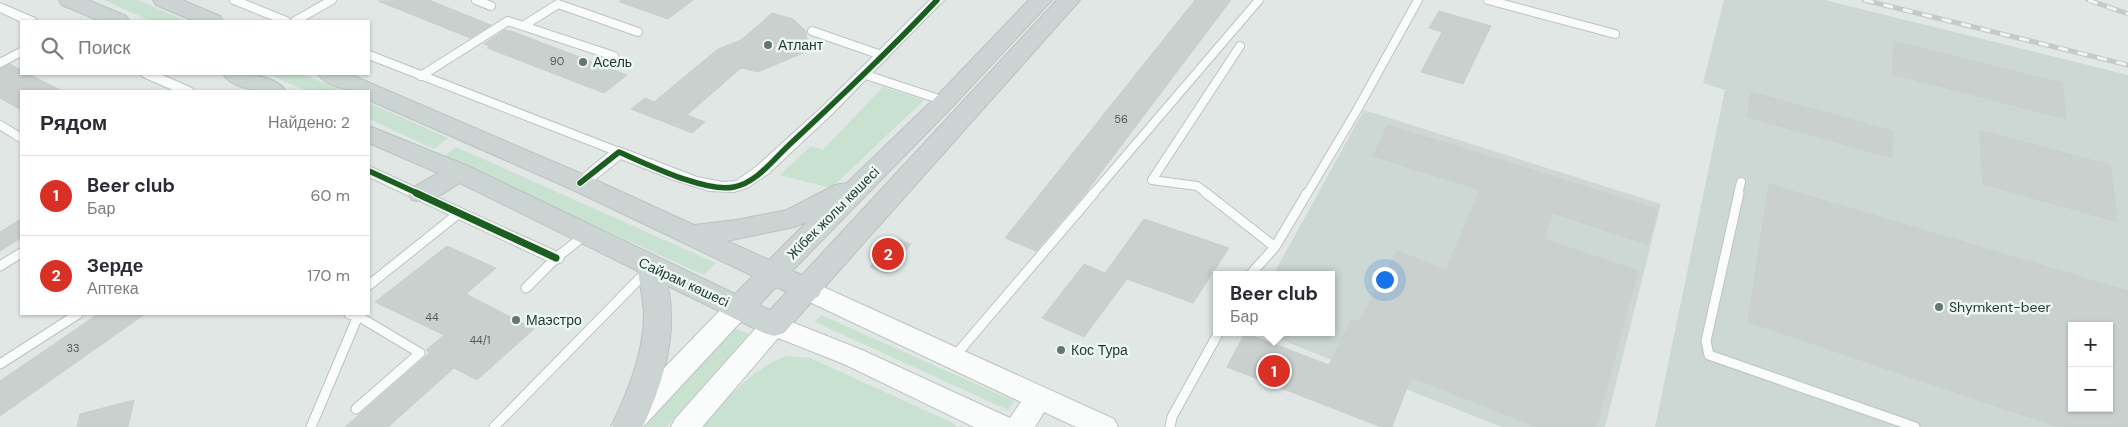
<!DOCTYPE html>
<html lang="ru">
<meta charset="utf-8">
<style>
:root{--surface:#fff;--page:#f7f7f7;--text:#2b2b33;--muted:#7c7c81;--line:#e1e1e2;--accent:#d93025}
body{margin:0;font-family:"DM Sans",sans-serif;background:var(--page);color:var(--text)}
.controls{position:absolute;right:15px;bottom:15px;display:grid;overflow:hidden;border-radius:0px;box-shadow:0 1px 4px #0004}
.controls button{width:45px;height:45px;display:grid;place-items:center;padding:0;border:0;border-bottom:1px solid var(--line);background:var(--surface);color:var(--text);font:25px sans-serif}
.you{position:absolute;left:1384px;top:279px;width:18px;height:18px;margin:-12px;border:4px solid #fff;border-radius:50%;background:#1a73e8;box-shadow:0 0 0 8px #1a73e833}
.badge{display:grid;place-items:center;width:32px;height:32px;border-radius:50%;background:var(--accent);color:#fff;font-size:16px;font-weight:700}
.pin{position:absolute;translate:-50% -50%;border:2px solid #fff;box-shadow:0 1px 5px #0006}
.popup{position:absolute;left:1213px;top:271px;width:122px;height:65px;box-sizing:border-box;display:grid;place-content:center;border-radius:0px;background:var(--surface);filter:drop-shadow(0 1px 4px #0005);font-size:16px;white-space:nowrap;color:var(--muted)}
.popup b{font-size:19px;color:var(--text)}
.popup::after{content:'';position:absolute;left:50%;top:100%;margin-left:-10px;border:10px solid transparent;border-top-color:var(--surface)}
.list{margin:0;padding:0;list-style:none}
h2{display:flex;justify-content:space-between;align-items:center;height:65px;margin:0;padding:0 20px;font-size:21px}
h2 small{font-size:16px;font-weight:400;color:var(--muted)}
.list li{display:grid;grid-template-columns:32px 1fr auto;gap:15px;align-items:center;box-sizing:border-box;height:80px;padding:0 20px;border-top:1px solid var(--line)}
.list b{display:block;font-size:19px;white-space:nowrap}
.list p{margin:0;font-size:16px;white-space:nowrap;color:var(--muted)}
.list em{font-size:16px;font-style:normal;color:var(--muted)}
.icon{flex:none;width:28px;height:28px;fill:none;stroke:currentColor;stroke-width:2;stroke-linecap:round;stroke-linejoin:round}
.map{position:relative;flex:none;width:2128px;height:427px;overflow:hidden}
.search{position:absolute;background:var(--surface);box-shadow:0 1px 4px #0004;left:20px;top:20px;width:350px;height:55px;display:flex;align-items:center;gap:12px;box-sizing:border-box;padding:0 18px;border-radius:0px;color:var(--muted);font-size:19px}
.panel{position:absolute;background:var(--surface);box-shadow:0 1px 4px #0004;left:20px;top:90px;width:350px;height:225px;border-radius:0px}
.map>svg:first-child{display:block}
.built{fill:#cdd8d4;fill-rule:evenodd}
.green{fill:#c8e1d1}
.building{fill:#cad0ce;stroke:#c9cfcd;fill-rule:evenodd}
.lines{fill:none;stroke-linecap:round;stroke-linejoin:round}
.lane-far1-casing{stroke:#bdc3c1;stroke-width:10}
.lane-casing{stroke:#bdc3c1;stroke-width:11}
.street-casing{stroke:#bdc3c1;stroke-width:2}
.secondary-casing{stroke:#bcc5c2;stroke-width:2}
.primary-casing{stroke:#bac3c1;stroke-width:2}
.lane-far1{stroke:#fafbfb;stroke-width:8}
.lane{stroke:#fafbfb;stroke-width:9}
.street{fill:#fafbfb;fill-rule:evenodd}
.secondary{fill:#fafbfb;fill-rule:evenodd}
.primary{fill:#cbd4d2;fill-rule:evenodd}
.rail-casing{stroke:#c5c9c8;stroke-width:5}
.rail{stroke:#edf6f2;stroke-width:3;stroke-dasharray:10;stroke-linecap:butt}
.cycleway-far1-casing{stroke:#edf6f2;stroke-width:8}
.cycleway-casing{stroke:#edf6f2;stroke-width:10}
.cycleway-far1{stroke:#1b5e20;stroke-width:5.5}
.cycleway{stroke:#1b5e20;stroke-width:7}
.poi-dot{fill:#627672;stroke:#edf6f2;stroke-width:2}
.labels{text-anchor:middle;dominant-baseline:central;stroke-width:5;stroke-linejoin:round;paint-order:stroke}
.number-label{font-size:11px;fill:#495f5a}
.poi-label{font-size:14px;fill:#1e3934;stroke:#edf6f2;text-anchor:start}
.street-label{font-size:14px;fill:#1e3934;stroke:#edf6f2}
</style>
<div class="map">
<svg width="2128" height="427" viewBox="0 0 2128 427">
<rect width="100%" height="100%" fill="#e0e7e4"/>
<path class="built" d="M1724,0H1825L2128,75V427H1655L1725,90L1703,83ZM2072,326H2109V408H2072Z
M1364,110L1661,204L1605,427H1502L1261,332H1332V275H1273Z"/>
<path class="green" d="M104,0H138L186,21H151Z
M268,74H303L343,91H307Z
M883,87L924,100L831,188L780,175L811,146L823,150Z
M369,103L448,138L434,149L369,119Z
M456,147L716,263L704,275L443,157Z
M821,315L1014,401L1008,410L815,322Z
M734,328L749,334L666,427H643Z
M786,356L810,358L953,423L957,427H703C725,399 752,369 786,356Z"/>
<path class="building" d="M429,0L491,25L470,38L378,1Z
M620,0H693L668,19L620,2Z
M1195,0H1231L1084,195L1036,251L1005,238Z
M1439,11L1491,26L1463,84L1421,72L1442,32L1429,28Z
M772,13L793,19L806,31L808,51L758,72L741,68L687,115L705,122L692,133L631,109L645,98L654,102L718,49L741,40Z
M505,30L511,31L627,75L604,93L487,48L490,46L484,44Z
M1894,41L2062,83L2066,119L1892,74Z
M10,64L21,70V74H29L62,91H21V110L0,98V69Z
M1751,92L1893,131L1892,158L1747,117Z
M1388,125L1657,209L1648,244L1552,213L1544,239L1638,271L1596,427H1537L1411,377L1392,427H1381L1227,367L1245,333L1329,365L1352,319L1359,322L1397,251L1446,270L1480,190L1373,156Z
M1979,130L2110,165L2118,222L1983,184Z
M1769,184L2128,291V427H2059L1748,322ZM2072,326H2109V408H2072Z
M21,219V238L0,251V232Z
M1144,219L1229,248L1193,303L1127,279L1084,337L1042,318L1084,264L1105,273Z
M894,238L911,244L886,273L870,267Z
M447,246L496,268L466,294L534,329L477,380L454,368L388,427H345L424,358L429,353L426,350L444,335L375,302Z
M98,314H145L0,416V381Z
M134,400L128,427H77L80,414Z"/>
<g class="lines">
<defs>
<path id="lane-far1" d="M234,0L286,21
M476,0L491,6
M1488,0L1615,34
M295,21L332,0
M523,26L558,4L638,32
M812,31L884,56
M369,55L619,152
M0,63L21,52
M866,75L945,101
M421,76L508,21L614,56
M0,125L21,138
M1093,194L1259,0
M1208,194L1197,186L1152,180L1240,46
M1307,194L1357,110L1418,0
M1738,194L1741,182"/>
<path id="lane" d="M1206,193L1275,247
M1739,193L1706,341L1709,355L1915,427
M0,266L21,253
M1250,275L1275,247L1307,193
M369,285L459,213
M526,288L556,258L585,235
M954,357L1094,193
M0,364L78,314
M356,409L420,353L358,316
M311,427L358,316L349,314
M494,427L647,271
M1170,427L1172,417L1219,332"/>
<path id="street" d="M930,0H944L832,114L768,174L747,188L734,192L709,191L671,179L621,159L586,187L580,188L574,187L572,183L614,148L619,147L697,177L723,182L736,181L757,166L821,108Z
M0,3L35,18L37,21L21,22L0,12Z
M141,74H160L192,88L194,91H175L143,77Z
M369,166L562,254L564,258L562,262L556,264L550,262L369,177Z"/>
<path id="secondary" d="M808,280L1114,419L1118,427H1076L1044,412L1035,427H974L844,364L778,338L702,427H671L675,419L765,318L774,315L862,350L1010,418L1021,402L799,297L795,290L799,283Z
M738,298L747,301L751,308L747,315L643,427H611L615,419L729,301Z"/>
<path id="primary" d="M59,0H88L126,16L129,21H100L62,5Z
M153,0H182L220,16L223,21H194L156,5Z
M1029,0H1052L953,106L792,271L802,275L1057,0H1080L821,291L818,297L815,298L784,333L774,336L764,333L668,286C678,336 663,382 643,427H613L612,425C628,391 643,355 644,317C644,302 640,286 638,271L460,183C445,192 430,205 412,200L408,194L412,188L438,173L369,143V126L468,166L735,294L753,276L571,189L369,100V91C352,91 328,89 318,74H349L589,177L694,225L736,220L787,210L835,185L847,183L937,96ZM807,222L769,260L727,241L794,227ZM776,287L787,292L770,310L759,305Z
M223,74C242,73 274,74 286,91C267,92 235,92 223,74Z"/>
</defs>
<use href="#lane-far1" class="lane-far1-casing"/>
<use href="#lane" class="lane-casing"/>
<use href="#street" class="street-casing"/>
<use href="#secondary" class="secondary-casing"/>
<use href="#primary" class="primary-casing"/>
<use href="#lane-far1" class="lane-far1"/>
<use href="#lane" class="lane"/>
<use href="#street" class="street"/>
<use href="#secondary" class="secondary"/>
<use href="#primary" class="primary"/>
<defs>
<path id="rail" d="M1864,0L2128,65
M2088,0L2128,14"/>
</defs>
<use href="#rail" class="rail-casing"/>
<use href="#rail" class="rail"/>
<defs>
<path id="cycleway-far1" d="M369,171L419,194
M580,183L619,152C647,164 705,193 734,187C756,183 772,161 788,146C839,98 889,51 937,0"/>
<path id="cycleway" d="M416,193L556,258"/>
</defs>
<use href="#cycleway-far1" class="cycleway-far1-casing"/>
<use href="#cycleway" class="cycleway-casing"/>
<use href="#cycleway-far1" class="cycleway-far1"/>
<use href="#cycleway" class="cycleway"/>
</g>
<g class="poi-dot">
<circle cx="768" cy="45" r="5"/>
<circle cx="583" cy="62" r="5"/>
<circle cx="1939" cy="307" r="5"/>
<circle cx="516" cy="320" r="5"/>
<circle cx="1061" cy="350" r="5"/>
</g>
<g class="labels">
<g class="number-label">
<text x="557" y="61">90</text>
<text x="1121" y="119">56</text>
<text x="432" y="317">44</text>
<text x="480" y="340">44/1</text>
<text x="73" y="348">33</text>
</g>
<g class="poi-label">
<text x="778" y="45">Атлант</text>
<text x="593" y="62">Асель</text>
<text x="1949" y="307">Shymkent-beer</text>
<text x="526" y="320">Маэстро</text>
<text x="1071" y="350">Кос Тура</text>
</g>
<g class="street-label">
<text transform="translate(833 213) rotate(-45)">Жібек жолы көшесі</text>
<text transform="translate(684 282) rotate(25)">Сайрам көшесі</text>
</g>
</g>
</svg>
<div class="controls">
<button>+</button>
<button>−</button>
</div>
<div class="you"></div>
<div class="pin badge" style="left:1274px;top:371px">1</div>
<div class="popup"><b>Beer club</b>Бар</div>
<div class="pin badge" style="left:888px;top:254px">2</div>
<div class="search"><svg class="icon" aria-label="search" viewBox="0 0 24 24"><circle cx="10" cy="10" r="6"/><path d="M15 15l6 6"/></svg>Поиск</div>
<section class="panel">
<h2>Рядом<small>Найдено: 2</small></h2>
<ul class="list">
<li><span class="badge">1</span><div><b>Beer club</b><p>Бар</p></div><em>60 m</em></li>
<li><span class="badge">2</span><div><b>Зерде</b><p>Аптека</p></div><em>170 m</em></li>
</ul>
</section>
</div>
